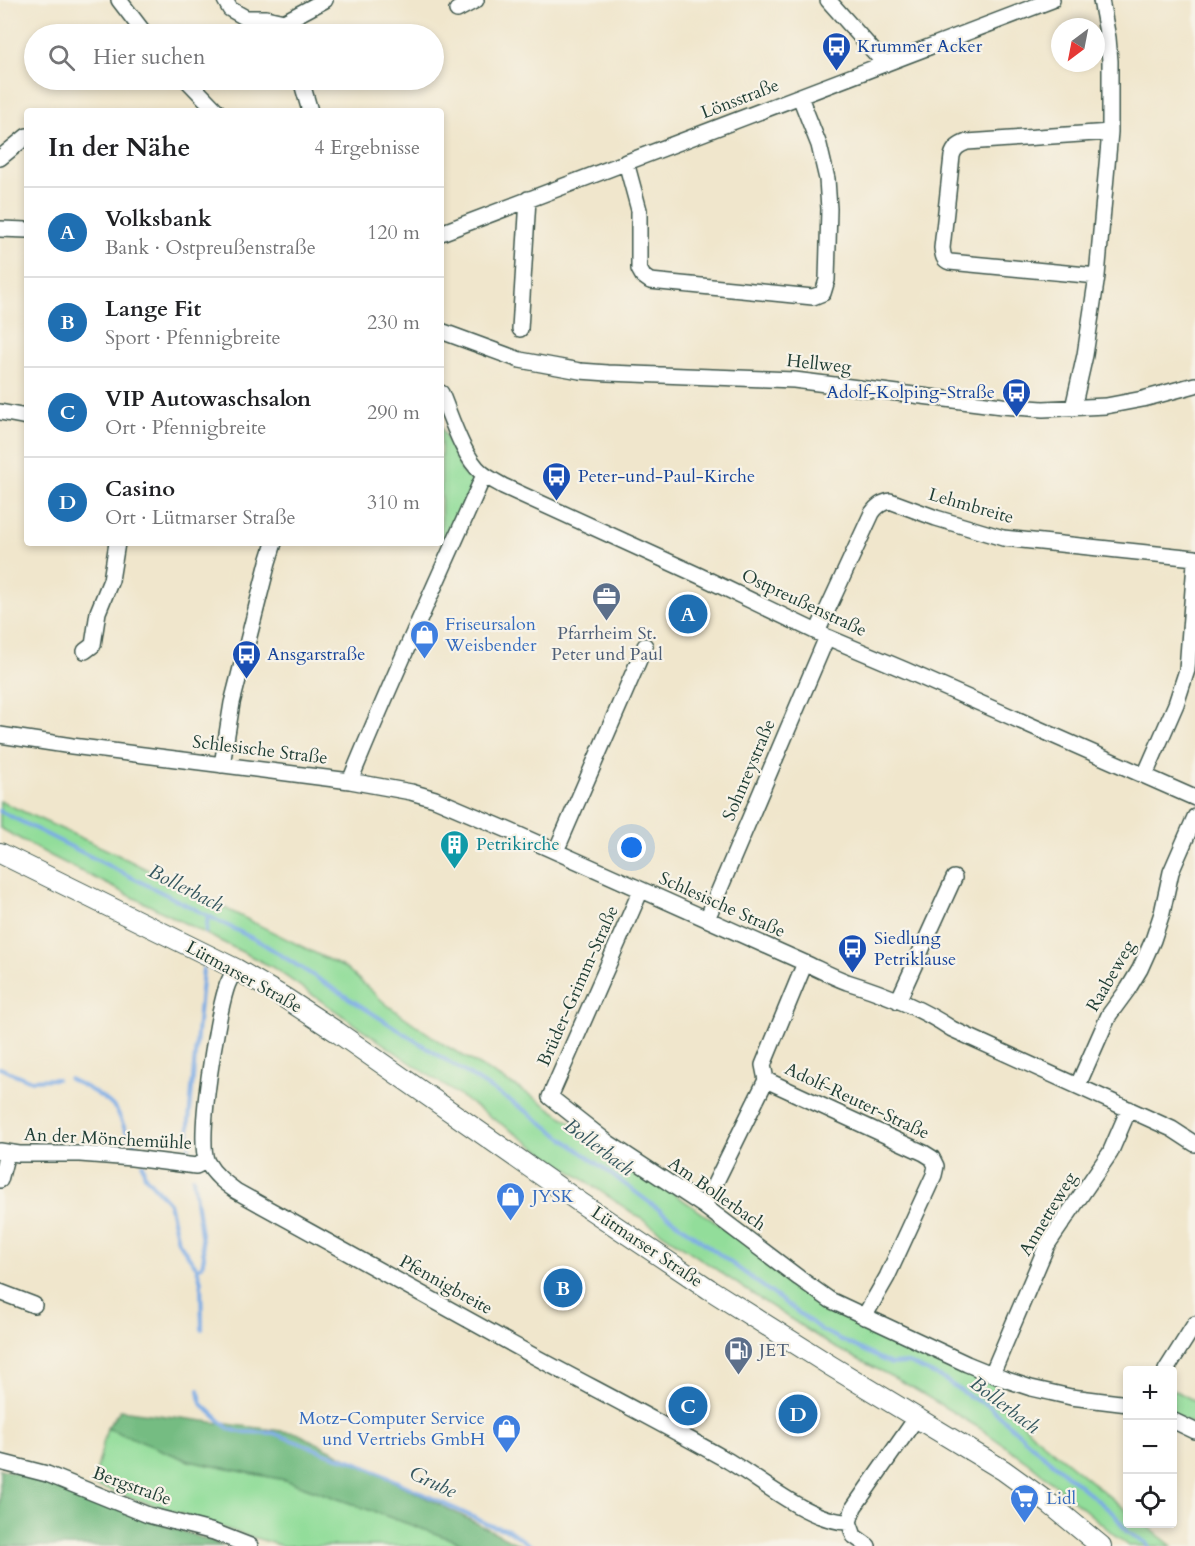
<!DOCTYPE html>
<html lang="de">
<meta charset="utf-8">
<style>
:root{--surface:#fff;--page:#f2f2f2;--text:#202124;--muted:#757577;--line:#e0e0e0;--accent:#1f6fb2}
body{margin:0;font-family:Cardo,serif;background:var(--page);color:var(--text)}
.controls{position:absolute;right:18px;bottom:18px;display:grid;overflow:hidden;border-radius:6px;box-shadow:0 3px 9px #0003}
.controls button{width:54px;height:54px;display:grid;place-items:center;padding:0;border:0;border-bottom:2px solid var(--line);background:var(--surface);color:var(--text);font:30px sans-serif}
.compass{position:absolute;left:1051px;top:18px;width:54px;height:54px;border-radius:50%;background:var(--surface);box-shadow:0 3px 9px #0003;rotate:212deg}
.you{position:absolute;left:632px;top:848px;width:21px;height:21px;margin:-15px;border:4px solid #fff;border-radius:50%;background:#1a73e8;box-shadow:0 0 0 9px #1a73e833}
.badge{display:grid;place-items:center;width:39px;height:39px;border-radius:50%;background:var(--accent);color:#fff;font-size:20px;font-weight:700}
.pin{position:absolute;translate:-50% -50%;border:3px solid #fff;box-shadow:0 2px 6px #0006}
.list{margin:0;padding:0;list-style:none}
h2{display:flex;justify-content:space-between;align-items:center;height:78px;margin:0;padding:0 24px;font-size:26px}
h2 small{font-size:20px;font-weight:400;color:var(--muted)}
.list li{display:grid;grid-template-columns:39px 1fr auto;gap:18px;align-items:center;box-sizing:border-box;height:90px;padding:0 24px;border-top:2px solid var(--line)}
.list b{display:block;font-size:22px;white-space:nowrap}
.list p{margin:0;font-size:20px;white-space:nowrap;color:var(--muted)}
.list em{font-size:20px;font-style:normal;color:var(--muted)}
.icon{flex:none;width:33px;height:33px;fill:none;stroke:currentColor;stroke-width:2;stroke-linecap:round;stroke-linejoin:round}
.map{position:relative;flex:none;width:1195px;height:1546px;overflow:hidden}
.search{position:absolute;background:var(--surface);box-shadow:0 3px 9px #0003;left:24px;top:24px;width:420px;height:66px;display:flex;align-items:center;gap:15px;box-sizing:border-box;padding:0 21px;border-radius:33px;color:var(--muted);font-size:22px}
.panel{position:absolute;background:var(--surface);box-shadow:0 3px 9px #0003;left:24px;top:108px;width:420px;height:438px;border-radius:6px}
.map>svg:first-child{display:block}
.green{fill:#92dd9a;stroke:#588d67;stroke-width:1.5}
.forest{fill:#75bc82;stroke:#4a7c5b;stroke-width:1.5}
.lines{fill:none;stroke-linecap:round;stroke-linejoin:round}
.stream{stroke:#7aabe5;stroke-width:4}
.minor-casing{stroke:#3e564b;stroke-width:18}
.major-casing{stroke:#3e564b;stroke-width:22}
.minor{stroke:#fff;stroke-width:15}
.major{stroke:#fff;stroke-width:20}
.labels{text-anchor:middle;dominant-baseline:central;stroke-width:4.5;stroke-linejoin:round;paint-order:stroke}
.transit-label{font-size:18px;fill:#164399;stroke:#f7f3e8;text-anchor:start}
.street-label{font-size:18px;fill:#1f3d34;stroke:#f7f3e8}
.shop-label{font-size:18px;fill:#366cbe;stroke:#f7f3e8;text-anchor:start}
.service-label{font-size:18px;fill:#4e5e75;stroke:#f7f3e8}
.culture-label{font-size:18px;fill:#0d838f;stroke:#f7f3e8;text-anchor:start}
.water-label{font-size:20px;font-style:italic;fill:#365860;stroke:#f7f3e8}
</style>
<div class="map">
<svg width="1195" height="1546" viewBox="0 0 1195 1546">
<rect width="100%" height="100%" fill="#f7f3e8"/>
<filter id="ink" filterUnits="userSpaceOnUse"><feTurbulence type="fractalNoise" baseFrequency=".0167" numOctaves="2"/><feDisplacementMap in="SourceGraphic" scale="12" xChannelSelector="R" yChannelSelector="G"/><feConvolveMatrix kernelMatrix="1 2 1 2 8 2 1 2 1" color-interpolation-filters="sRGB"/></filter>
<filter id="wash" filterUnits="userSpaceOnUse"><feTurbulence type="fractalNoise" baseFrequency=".008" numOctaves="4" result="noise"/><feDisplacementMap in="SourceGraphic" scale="24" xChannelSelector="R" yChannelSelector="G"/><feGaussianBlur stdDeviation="1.35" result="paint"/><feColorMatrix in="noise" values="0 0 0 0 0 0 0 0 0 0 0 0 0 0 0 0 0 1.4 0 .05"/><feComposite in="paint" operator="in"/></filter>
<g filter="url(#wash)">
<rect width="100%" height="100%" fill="#f0e6cc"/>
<path class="green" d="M441,426L463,473L476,484L449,540L441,537Z
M0,801L112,852L347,969L386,1004L443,1044L535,1098L863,1324L996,1384L994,1394L1035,1436L1127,1511L1128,1524H1144L1172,1546H1128L1029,1463L981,1429L906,1384L832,1346L754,1295L411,1063L272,967L51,856L0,828Z
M1172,1389L1195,1401V1425L1173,1414Z
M107,1428L189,1461L285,1480L462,1543L461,1546H283L245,1535L93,1485Z"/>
<path class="forest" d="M120,1410L297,1433L522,1546H461L462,1543L285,1480L189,1461L107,1428Z
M0,1469L36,1477L136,1515L225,1546H0Z"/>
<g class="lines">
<path class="stream" d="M0,811L262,943L526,1111L823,1331L891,1364L908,1363L940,1377L972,1398L989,1406L1037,1450L1114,1514L1127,1532L1145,1542L1148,1546
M206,932L208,916
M0,1068L29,1080L57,1079
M69,1079C83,1085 109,1099 117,1111C120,1116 122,1123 125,1129C130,1137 137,1144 139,1154
M189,1147V1121L203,969
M142,1164L145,1176L169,1203L178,1241L197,1268L201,1282L202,1329
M193,1178L204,1256L202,1266L197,1268
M199,1390L201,1403L229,1429L240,1432L273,1433L334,1456L353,1461L492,1526L509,1530L531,1546"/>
</g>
</g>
<g filter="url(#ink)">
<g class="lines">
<defs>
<path id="minor" d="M119,0L145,34
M225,0L230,9L246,18H266L284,22L288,34
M828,0L885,64
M457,10L476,0
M284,22L325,0
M187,80L217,111
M301,80L310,111
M0,158L27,136
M626,162L639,210V269L643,276L650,281L813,297L823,293L827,280L829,209L827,179L819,145L800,97
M0,229L27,230
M441,233L1052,0
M1097,276L950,262C943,260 943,255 942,248L952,156C954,148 959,145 967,142L1110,132
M520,329L528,199
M441,331L520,360L580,371L608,373L794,380L1002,406L1043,409L1106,406L1143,399L1195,385
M441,393C451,417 463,457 482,473C488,478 496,482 503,486L700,576L827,637L905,670L1195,798
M1073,408L1085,355L1097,276L1110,132V61L1108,38L1101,0
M0,412L27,417
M817,632L872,513C877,506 881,503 890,501L936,518L1003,538L1195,558
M85,651L93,645L98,612L111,580L117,543
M0,735L72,746L350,781L411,792L435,799L510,831L805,963C818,969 833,977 847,982C883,993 921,1008 952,1029L1172,1129L1195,1144
M222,765L232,703L268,562L274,543
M1145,775L1176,704L1187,670L1195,563
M350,781C392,678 439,577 484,475
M556,851L645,646
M641,890L550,1097L607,1142L704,1206L799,1278L830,1300L967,1364L1004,1379L1031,1388L1071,1397L1128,1404
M707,919L827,637
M805,963L763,1065L766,1080L924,1153L932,1158L936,1166L934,1175L887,1277L864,1317
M236,969C232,975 228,982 226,989C217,1017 196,1140 207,1162C214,1175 225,1183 236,1191C334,1245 431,1300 530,1354C595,1389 661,1423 725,1459C761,1479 808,1522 849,1522L854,1507L917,1417
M898,1001L954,878
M1078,1085L1109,1015L1128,989L1140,969L1153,940L1162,913L1171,872L1195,817
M0,1151L19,1154H80L132,1158L196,1166L206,1161
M0,1180L7,1153
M704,1206L766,1080
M0,1292L34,1305
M1166,1370L1195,1324
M992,1374L1047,1245L1110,1153L1129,1109
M1172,1420L1195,1431
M0,1462L47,1474L148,1515L214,1532L250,1546
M849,1522L854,1536L868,1546"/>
<path id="major" d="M0,853L236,969L285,998L337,1032L581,1203L709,1289L831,1366L1003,1470L1050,1504L1101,1546"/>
</defs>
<use href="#minor" class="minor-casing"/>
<use href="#major" class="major-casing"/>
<use href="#minor" class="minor"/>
<use href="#major" class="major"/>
</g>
</g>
<defs>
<symbol id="bus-pin" viewBox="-11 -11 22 30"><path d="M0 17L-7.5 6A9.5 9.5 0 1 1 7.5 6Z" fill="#1a4fb4" stroke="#f7f3e8"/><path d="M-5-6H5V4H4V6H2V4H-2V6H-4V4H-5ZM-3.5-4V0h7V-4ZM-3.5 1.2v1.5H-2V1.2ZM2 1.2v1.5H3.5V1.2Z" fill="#fff"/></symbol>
<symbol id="office-pin" viewBox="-11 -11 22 30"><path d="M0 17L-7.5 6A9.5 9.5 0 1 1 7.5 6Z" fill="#5c6f8a" stroke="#f7f3e8"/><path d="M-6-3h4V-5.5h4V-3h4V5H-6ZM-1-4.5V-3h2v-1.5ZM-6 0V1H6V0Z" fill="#fff"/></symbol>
<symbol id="shop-pin" viewBox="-11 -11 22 30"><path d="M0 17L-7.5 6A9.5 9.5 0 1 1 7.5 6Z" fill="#3f7fe0" stroke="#f7f3e8"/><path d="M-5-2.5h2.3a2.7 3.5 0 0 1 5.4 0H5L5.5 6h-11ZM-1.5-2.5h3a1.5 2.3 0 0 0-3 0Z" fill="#fff"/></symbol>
<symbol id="building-pin" viewBox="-11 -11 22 30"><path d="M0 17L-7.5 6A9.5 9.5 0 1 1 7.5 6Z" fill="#0f9aa8" stroke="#f7f3e8"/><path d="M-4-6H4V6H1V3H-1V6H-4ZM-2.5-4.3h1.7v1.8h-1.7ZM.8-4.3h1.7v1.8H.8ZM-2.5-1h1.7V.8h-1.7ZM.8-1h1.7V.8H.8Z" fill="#fff"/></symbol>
<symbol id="fuel-pin" viewBox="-11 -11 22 30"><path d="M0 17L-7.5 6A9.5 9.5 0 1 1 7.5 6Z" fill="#5c6f8a" stroke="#f7f3e8"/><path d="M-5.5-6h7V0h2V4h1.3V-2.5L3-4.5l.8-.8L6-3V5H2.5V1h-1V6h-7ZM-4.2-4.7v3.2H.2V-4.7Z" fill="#fff"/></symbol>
<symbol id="supermarket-pin" viewBox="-11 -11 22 30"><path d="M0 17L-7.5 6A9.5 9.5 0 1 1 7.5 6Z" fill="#3f7fe0" stroke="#f7f3e8"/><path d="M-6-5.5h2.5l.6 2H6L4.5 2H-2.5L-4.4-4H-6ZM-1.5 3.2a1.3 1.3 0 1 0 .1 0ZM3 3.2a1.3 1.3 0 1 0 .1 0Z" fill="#fff"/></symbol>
</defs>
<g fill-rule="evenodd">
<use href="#bus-pin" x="820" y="30" width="33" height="45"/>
<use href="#bus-pin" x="1000" y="376" width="33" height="45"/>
<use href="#bus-pin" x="540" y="460" width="33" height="45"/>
<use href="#office-pin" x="590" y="580" width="33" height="45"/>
<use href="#shop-pin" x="408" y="618" width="33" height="45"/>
<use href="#bus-pin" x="230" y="638" width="33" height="45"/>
<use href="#building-pin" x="438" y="828" width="33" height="45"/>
<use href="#bus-pin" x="836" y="932" width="33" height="45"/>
<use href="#shop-pin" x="494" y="1180" width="33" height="45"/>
<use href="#fuel-pin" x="722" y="1334" width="33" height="45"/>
<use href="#shop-pin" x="490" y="1412" width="33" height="45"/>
<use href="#supermarket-pin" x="1008" y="1482" width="33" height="45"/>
</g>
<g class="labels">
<g class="transit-label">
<text x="857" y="46">Krummer Acker</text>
<text x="995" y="392" text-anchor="end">Adolf-Kolping-Straße</text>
<text x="578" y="476">Peter-und-Paul-Kirche</text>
<text x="267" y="654">Ansgarstraße</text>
<text x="874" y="938">Siedlung<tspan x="874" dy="21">Petriklause</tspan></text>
</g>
<g class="street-label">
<text transform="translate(740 99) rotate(-21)">Lönsstraße</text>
<text transform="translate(819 364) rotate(6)">Hellweg</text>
<text transform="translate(971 506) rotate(16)">Lehmbreite</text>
<text transform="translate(804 603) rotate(25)">Ostpreußenstraße</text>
<text transform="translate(260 750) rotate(7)">Schlesische Straße</text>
<text transform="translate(749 770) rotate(-67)">Sohnreystraße</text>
<text transform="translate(722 905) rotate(24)">Schlesische Straße</text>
<text transform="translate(1111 976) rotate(-60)">Raabeweg</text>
<text transform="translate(244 977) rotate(29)">Lütmarser Straße</text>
<text transform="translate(578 986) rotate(-66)">Brüder-Grimm-Straße</text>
<text transform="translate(857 1101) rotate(25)">Adolf-Reuter-Straße</text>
<text transform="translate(108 1139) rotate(3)">An der Mönchemühle</text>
<text transform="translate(717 1194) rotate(35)">Am Bollerbach</text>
<text transform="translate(1048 1214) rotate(-59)">Annetteweg</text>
<text transform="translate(647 1247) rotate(34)">Lütmarser Straße</text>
<text transform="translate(446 1285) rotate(29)">Pfennigbreite</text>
<text transform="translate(132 1486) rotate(20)">Bergstraße</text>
</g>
<g class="shop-label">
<text x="445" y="624">Friseursalon<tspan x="445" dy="21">Weisbender</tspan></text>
<text x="532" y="1196">JYSK</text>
<text x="485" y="1418" text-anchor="end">Motz-Computer Service<tspan x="485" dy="21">und Vertriebs GmbH</tspan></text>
<text x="1046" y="1498">Lidl</text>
</g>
<g class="service-label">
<text x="607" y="633">Pfarrheim St.<tspan x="607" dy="21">Peter und Paul</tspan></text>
<text x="759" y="1350" text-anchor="start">JET</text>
</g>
<g class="culture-label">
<text x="476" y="844">Petrikirche</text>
</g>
<g class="water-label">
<text transform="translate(186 888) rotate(27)">Bollerbach</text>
<text transform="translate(599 1147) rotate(37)">Bollerbach</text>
<text transform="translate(1005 1405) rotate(37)">Bollerbach</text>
<text transform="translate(433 1482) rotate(25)">Grube</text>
</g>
</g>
</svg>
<div class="controls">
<button>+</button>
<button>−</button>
<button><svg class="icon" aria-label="locate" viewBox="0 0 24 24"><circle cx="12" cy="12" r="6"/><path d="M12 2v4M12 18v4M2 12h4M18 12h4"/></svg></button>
</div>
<svg class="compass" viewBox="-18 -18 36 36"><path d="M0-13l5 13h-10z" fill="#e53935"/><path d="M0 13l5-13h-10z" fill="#757577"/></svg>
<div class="you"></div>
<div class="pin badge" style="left:688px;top:614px">A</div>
<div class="pin badge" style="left:563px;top:1288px">B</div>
<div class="pin badge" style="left:688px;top:1406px">C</div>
<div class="pin badge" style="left:798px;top:1414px">D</div>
<div class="search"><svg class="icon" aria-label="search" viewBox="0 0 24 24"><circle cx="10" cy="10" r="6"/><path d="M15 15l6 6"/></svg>Hier suchen</div>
<section class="panel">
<h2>In der Nähe<small>4 Ergebnisse</small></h2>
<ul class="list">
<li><span class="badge">A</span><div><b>Volksbank</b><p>Bank · Ostpreußenstraße</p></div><em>120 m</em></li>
<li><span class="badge">B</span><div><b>Lange Fit</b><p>Sport · Pfennigbreite</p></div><em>230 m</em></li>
<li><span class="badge">C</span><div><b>VIP Autowaschsalon</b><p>Ort · Pfennigbreite</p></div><em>290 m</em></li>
<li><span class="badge">D</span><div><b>Casino</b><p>Ort · Lütmarser Straße</p></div><em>310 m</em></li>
</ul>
</section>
</div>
